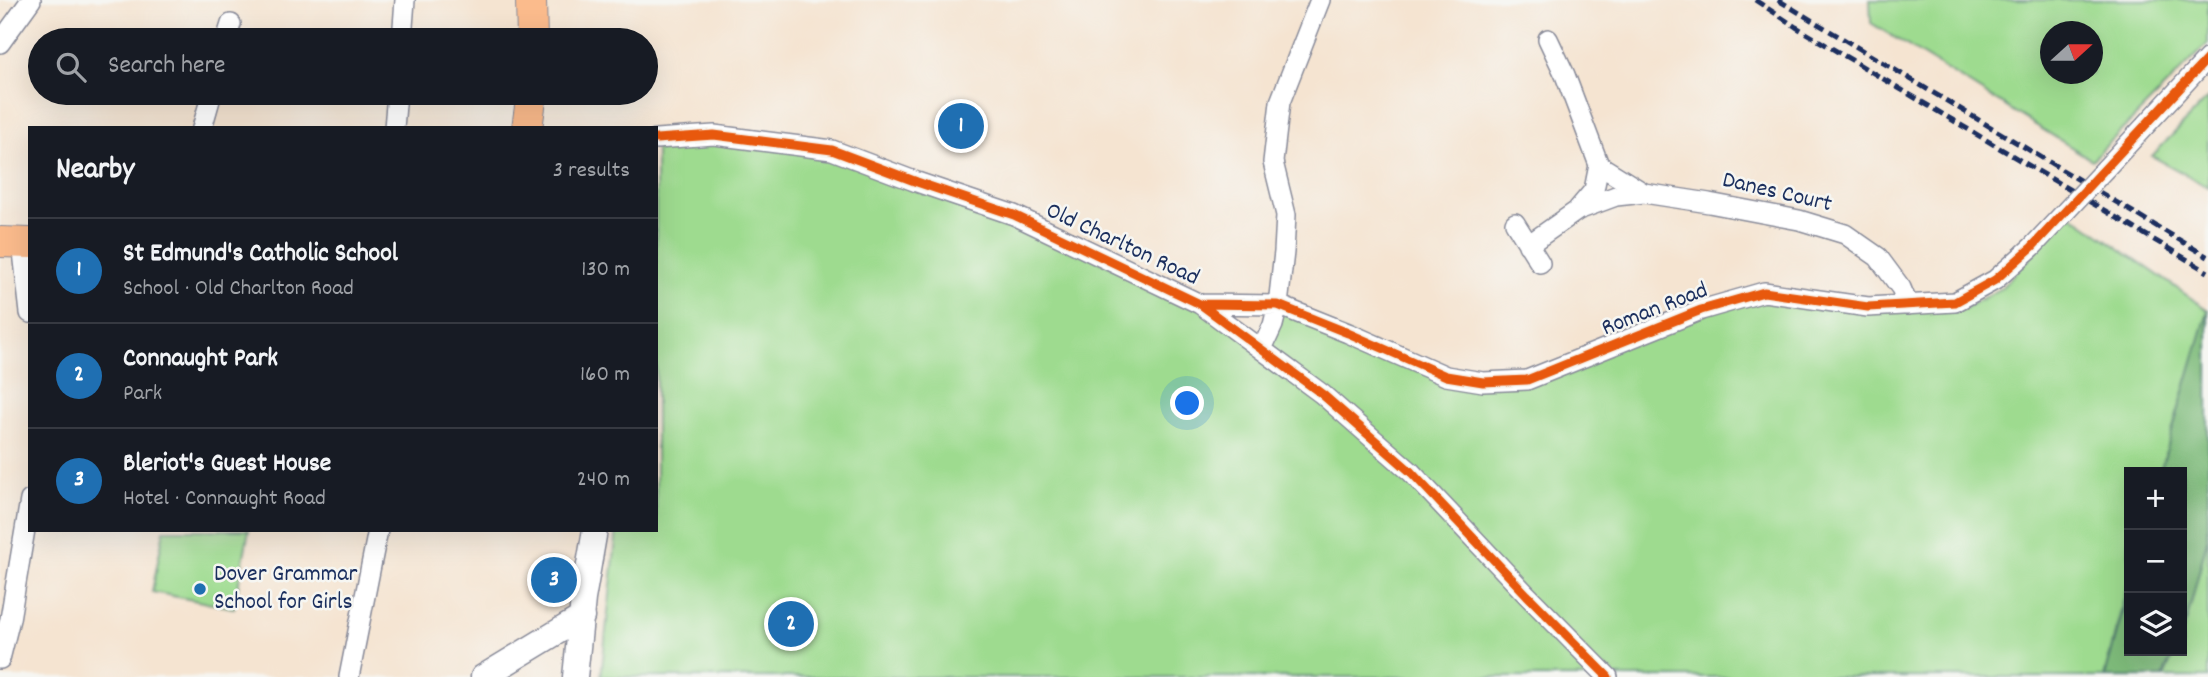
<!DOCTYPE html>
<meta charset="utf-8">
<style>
:root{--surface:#171b24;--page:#242831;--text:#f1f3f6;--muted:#9ea1a6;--line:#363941;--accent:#1f6fb2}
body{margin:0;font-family:Dekko,sans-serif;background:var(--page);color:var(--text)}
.controls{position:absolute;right:21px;bottom:21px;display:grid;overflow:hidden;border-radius:0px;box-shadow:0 7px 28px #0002}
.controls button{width:63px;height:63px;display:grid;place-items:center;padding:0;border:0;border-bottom:2px solid var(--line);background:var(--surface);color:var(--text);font:35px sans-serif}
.compass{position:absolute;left:2040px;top:21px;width:63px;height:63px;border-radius:50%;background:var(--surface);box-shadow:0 7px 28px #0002;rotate:69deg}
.you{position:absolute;left:1188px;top:404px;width:24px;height:24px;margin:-18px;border:5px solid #fff;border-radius:50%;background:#1a73e8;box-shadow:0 0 0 10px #1a73e833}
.badge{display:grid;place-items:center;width:46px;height:46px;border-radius:50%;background:var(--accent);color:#fff;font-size:23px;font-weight:700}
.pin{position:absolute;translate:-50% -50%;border:4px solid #fff;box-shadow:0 2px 7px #0006}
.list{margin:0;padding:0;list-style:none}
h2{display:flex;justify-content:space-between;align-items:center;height:91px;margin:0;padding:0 28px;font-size:30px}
h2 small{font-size:23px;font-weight:400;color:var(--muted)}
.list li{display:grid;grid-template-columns:46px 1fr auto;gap:21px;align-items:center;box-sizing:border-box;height:105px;padding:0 28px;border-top:2px solid var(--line)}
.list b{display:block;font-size:26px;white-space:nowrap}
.list p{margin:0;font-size:23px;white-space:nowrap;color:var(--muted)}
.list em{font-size:23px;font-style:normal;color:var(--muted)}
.icon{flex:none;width:38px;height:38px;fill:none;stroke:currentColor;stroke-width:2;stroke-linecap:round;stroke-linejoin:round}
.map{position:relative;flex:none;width:2208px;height:677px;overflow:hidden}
.search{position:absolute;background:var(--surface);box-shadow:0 7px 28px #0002;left:28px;top:28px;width:630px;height:77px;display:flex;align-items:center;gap:18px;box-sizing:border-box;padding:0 24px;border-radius:38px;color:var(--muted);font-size:26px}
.panel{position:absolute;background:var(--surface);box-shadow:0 7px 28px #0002;left:28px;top:126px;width:630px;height:406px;border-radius:0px}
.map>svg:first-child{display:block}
.green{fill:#9edb8f;stroke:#5c8576;stroke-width:2;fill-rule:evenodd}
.forest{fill:#7ebb7a;stroke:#4c756c;stroke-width:2}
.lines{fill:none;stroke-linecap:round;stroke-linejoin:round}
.minor-casing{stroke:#888a98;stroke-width:22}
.tertiary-casing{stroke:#888a98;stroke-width:27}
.primary-casing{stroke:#888a98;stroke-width:32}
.minor{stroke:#fff;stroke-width:19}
.tertiary{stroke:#fff;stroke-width:24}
.primary{stroke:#fbbb8c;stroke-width:30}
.rail{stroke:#1b2f5e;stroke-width:5;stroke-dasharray:10 5;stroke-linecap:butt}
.minor-bridge-casing{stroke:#888a98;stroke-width:22;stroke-linecap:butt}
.minor-bridge{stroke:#fff;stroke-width:19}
.cycleway-casing{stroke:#f6f6f2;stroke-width:13}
.cycleway{stroke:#e8590c;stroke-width:9}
.poi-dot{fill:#1f6fb2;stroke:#f6f6f2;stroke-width:2.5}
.labels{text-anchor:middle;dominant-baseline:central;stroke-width:5;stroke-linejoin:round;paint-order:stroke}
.street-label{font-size:24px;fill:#1b2f5e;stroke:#f6f6f2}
.poi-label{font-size:24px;fill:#1b2f5e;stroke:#f6f6f2;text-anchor:start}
</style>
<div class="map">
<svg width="2208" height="677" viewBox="0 0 2208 677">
<rect width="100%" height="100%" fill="#f6f6f2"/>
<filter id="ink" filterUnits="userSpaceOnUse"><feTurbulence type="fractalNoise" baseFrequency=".0143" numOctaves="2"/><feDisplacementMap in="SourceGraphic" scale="14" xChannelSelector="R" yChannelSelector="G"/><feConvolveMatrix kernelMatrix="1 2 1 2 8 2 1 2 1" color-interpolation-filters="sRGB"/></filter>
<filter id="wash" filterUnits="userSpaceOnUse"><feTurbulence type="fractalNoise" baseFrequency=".00686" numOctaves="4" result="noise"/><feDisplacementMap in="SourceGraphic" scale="28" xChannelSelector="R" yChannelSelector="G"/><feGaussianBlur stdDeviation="1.57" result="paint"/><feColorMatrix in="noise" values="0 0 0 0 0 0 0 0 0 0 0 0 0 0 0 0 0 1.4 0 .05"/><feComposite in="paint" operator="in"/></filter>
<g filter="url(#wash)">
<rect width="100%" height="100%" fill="#f5e4d1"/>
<path class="green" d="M1870,0H2208V44L2092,160L1871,23ZM2050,32H2092V74H2050Z
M2208,98V187L2152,156Z
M656,133L832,150L917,182L1200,304L1261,349L1278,305L1446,376L1527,380L1764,292L1959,311L2000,289L2036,251L2066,211L2208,310V312L2160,472H2129V579L2104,677H601L617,530H656Z
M164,530H249L234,608L152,592Z
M2208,536V677H2164L2175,651H2182V633L2187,620Z"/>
<path class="forest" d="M2208,311V536L2188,615L2182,631V472H2160Z
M2129,588V651H2174L2163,677H2105Z"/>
</g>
<g filter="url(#ink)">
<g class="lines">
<defs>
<path id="minor" d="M1548,39L1565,75L1599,165L1644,193
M226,40L231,24
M402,40L405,0
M0,43L31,0
M202,128L212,93
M394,128L397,93
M656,139L714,135L832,150L917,182L1014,215L1200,304L1322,394L1411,472L1527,595L1608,677
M2105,169L2208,58
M1578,209L1594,190L1599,165
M1515,223L1540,263
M22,243L30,313
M1528,245L1578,210L1616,196L1644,193L1709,203L1799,220L1845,234L1878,257L1901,288L1908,305
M1200,304L1278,305L1348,333L1446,376L1483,382L1527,380L1701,310L1764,292L1868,307L1955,302L1995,280L2032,247L2066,211
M1262,349L1273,325L1278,305L1284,252L1286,215L1273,162L1280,102L1320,0
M0,659L10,619L30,500
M349,677L378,530"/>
<path id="tertiary" d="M483,677L582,617
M575,677L583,599L595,530"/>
<path id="primary" d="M531,0L532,40
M527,128L532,93
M0,242L30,243"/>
</defs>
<use href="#minor" class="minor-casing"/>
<use href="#tertiary" class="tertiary-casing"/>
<use href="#primary" class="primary-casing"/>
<use href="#minor" class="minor"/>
<use href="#tertiary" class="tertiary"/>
<use href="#primary" class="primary"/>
<path class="rail" d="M1755,0L1796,27L2208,272
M1778,0L2208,257"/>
<defs>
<path id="minor-bridge" d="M2066,211L2105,169"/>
</defs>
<use href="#minor-bridge" class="minor-bridge-casing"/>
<use href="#minor-bridge" class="minor-bridge"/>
<defs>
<path id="cycleway" d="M656,139L714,135L832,150L917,182L1014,215L1200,304L1322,394L1411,472L1527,595L1608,677
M1200,304L1278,305L1348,333L1446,376L1483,382L1527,380L1701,310L1764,292L1868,307L1955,302L1995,280L2032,247L2208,58"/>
</defs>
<use href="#cycleway" class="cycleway-casing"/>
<use href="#cycleway" class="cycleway"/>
</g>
</g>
<circle class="poi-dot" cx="200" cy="589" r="7"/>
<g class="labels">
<g class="street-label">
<text transform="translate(1777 193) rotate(13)">Danes Court</text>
<text transform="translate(1122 245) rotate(25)">Old Charlton Road</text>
<text transform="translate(1655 310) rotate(-21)">Roman Road</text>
</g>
<g class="poi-label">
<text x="214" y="575">Dover Grammar<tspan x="214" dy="28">School for Girls</tspan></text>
</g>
</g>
</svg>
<div class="controls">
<button>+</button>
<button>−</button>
<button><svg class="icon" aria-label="layers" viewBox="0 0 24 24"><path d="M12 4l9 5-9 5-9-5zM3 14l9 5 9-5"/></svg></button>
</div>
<svg class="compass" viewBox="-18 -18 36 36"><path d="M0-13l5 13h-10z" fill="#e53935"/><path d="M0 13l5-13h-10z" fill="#9ea1a6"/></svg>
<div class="you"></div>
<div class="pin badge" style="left:961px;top:126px">1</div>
<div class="pin badge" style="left:791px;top:624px">2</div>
<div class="pin badge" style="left:554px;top:580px">3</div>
<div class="search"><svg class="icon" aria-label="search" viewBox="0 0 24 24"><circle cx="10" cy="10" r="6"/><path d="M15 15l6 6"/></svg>Search here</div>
<section class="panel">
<h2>Nearby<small>3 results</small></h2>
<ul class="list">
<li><span class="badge">1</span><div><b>St Edmund's Catholic School</b><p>School · Old Charlton Road</p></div><em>130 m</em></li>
<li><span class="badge">2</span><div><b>Connaught Park</b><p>Park</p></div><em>160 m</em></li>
<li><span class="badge">3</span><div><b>Bleriot's Guest House</b><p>Hotel · Connaught Road</p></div><em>240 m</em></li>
</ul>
</section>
</div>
